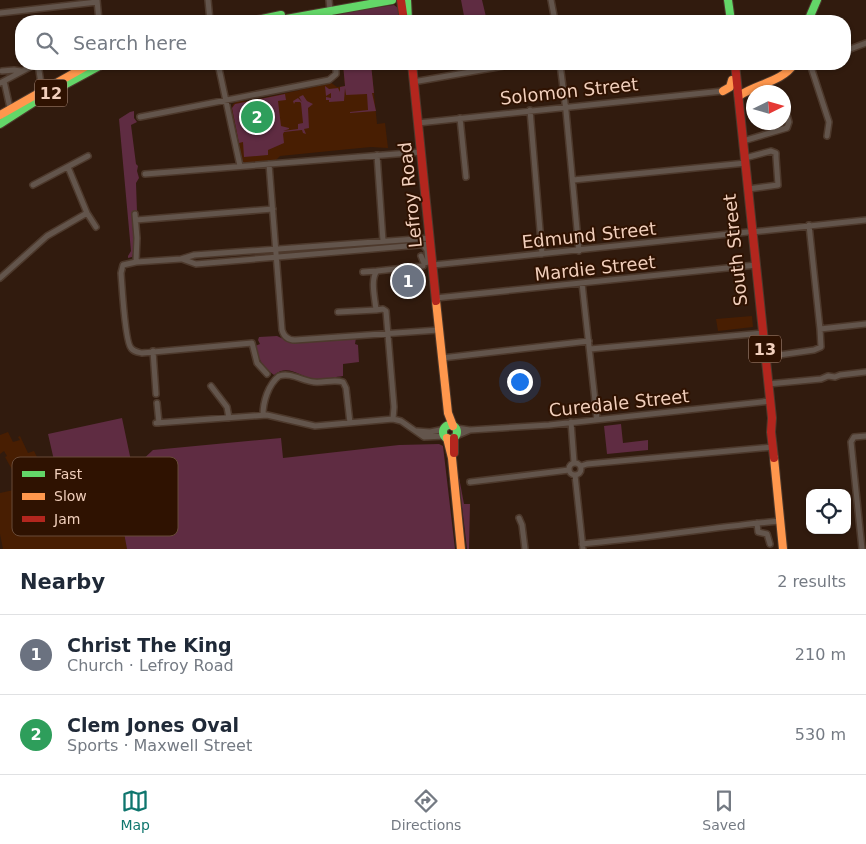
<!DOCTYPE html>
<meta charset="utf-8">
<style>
:root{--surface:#fff;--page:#f6f6f7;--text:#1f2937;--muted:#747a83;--line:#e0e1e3;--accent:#0f766e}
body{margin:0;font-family:"DejaVu Sans",sans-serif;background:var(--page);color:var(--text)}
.controls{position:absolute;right:15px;bottom:15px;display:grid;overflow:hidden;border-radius:10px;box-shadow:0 1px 4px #0004}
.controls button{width:45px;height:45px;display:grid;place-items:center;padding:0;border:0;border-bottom:1px solid var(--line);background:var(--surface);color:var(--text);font:25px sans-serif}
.compass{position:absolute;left:746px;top:85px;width:45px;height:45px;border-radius:50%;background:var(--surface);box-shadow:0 1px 4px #0004;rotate:85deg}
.you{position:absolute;left:519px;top:381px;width:18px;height:18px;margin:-12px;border:4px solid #fff;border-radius:50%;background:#1a73e8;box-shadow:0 0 0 8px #1a73e833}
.badge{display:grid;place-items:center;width:32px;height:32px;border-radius:50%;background:var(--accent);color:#fff;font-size:16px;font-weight:700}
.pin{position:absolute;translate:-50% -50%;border:2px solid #fff;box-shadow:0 1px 5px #0006}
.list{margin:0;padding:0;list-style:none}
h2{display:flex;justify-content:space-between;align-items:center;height:65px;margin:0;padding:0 20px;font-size:21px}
h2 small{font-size:16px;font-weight:400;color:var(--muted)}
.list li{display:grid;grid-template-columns:32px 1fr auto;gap:15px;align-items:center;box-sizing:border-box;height:80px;padding:0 20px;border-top:1px solid var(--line)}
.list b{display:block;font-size:19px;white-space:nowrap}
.list p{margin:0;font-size:16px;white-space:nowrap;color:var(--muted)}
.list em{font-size:16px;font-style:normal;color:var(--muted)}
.icon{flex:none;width:28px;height:28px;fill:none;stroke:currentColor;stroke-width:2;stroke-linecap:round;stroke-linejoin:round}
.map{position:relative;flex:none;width:866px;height:549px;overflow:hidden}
.search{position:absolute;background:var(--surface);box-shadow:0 1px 4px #0004;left:15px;right:15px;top:15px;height:55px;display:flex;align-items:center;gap:12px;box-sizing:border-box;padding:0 18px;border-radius:20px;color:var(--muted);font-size:19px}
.sheet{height:225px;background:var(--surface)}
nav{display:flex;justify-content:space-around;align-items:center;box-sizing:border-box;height:70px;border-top:1px solid var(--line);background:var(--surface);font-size:14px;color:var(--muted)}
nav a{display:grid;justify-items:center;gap:2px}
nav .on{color:var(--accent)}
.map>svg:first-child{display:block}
.built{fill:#481e02}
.green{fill:#5f2c42}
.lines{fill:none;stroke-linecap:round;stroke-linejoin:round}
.street-casing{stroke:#4d392c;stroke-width:8}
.fast-casing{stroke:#4d392c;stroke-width:10}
.slow-casing{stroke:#4d392c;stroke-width:10}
.jam-casing{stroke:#4d392c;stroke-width:10}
.street{stroke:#63554c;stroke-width:5}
.fast{stroke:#63d668;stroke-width:8}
.slow{stroke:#ff974d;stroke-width:8}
.jam{stroke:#b3261e;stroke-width:8}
.labels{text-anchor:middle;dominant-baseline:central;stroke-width:4;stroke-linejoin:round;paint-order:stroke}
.shield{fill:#2f1201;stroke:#b79684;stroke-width:1}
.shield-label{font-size:16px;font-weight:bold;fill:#f1cfbc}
.street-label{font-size:18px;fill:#f1cfbc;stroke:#2f1201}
.key{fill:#2f1201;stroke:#694b39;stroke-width:1}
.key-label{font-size:14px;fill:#f1cfbc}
</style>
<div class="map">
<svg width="866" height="549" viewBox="0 0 866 549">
<rect width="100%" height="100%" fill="#311b0e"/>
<path class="built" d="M343,64H371L377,124L385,123L388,148L371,147L350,149L280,156L276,160L242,163L231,111L233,104L238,101H250L323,85L330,82L337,87L345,86Z
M752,316L753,327L718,331L716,319Z
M8,432L13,442L20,440L18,437L20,436L28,453L34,451L39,461L14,473L5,457L7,456L4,451L0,454V435Z
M100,471L122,522L127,549H3L0,534V493Z"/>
<path class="green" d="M461,0H482L487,21H465Z
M394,5L398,8L399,21H339L338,13Z
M343,64H371L374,93H372L376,111L350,113V112L368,110L367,94L346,95L345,88L344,101L329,102V100H326V97L331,98V93L326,96L325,86L329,89L338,88L340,92V87L345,86Z
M285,94L286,100L278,101L281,126L289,128V129L283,131L298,129V124L303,123L301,103L300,102H295L294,104L293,101L298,98L302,102L299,97L303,95L307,101L313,104L308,108L309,128L304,129L306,134L303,133L302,130L284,132L283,134L284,143L268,150V155L244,157L243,142L239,143L232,108L235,104Z
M134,111V118L137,122L131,125L136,164L138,166L137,171L139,178L136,183L137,212L132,213L134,250L132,257L128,258V256L131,251L119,119L130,112Z
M423,240V242L282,254L280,253L283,251Z
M277,336L292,343L356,338L355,344L358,345L359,362L343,364V376C335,377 324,380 315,379C300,378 289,363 274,375C263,367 258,359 255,346L260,344L258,340L259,337Z
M122,418L131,461L58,478L48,434Z
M621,424L623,443L648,440V450L607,454L604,426Z
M281,438L283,458L399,445L439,444L443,446L455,549H127L122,522L100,471L139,463L153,450Z
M458,472L464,504H470L469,549H467Z"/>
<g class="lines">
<defs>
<path id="street" d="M97,0L99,21
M208,0L210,21
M329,0L331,21
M551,0L555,21
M0,13L97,2
M845,51L866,43
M38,64L42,90
M218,64L240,166
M560,64L566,111L579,251
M798,64L804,66L812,64
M810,64L829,122L827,136
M2,71L14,70L21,71
M4,81L10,108
M413,82L516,64
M0,83L36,64
M530,110L542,254
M140,117L329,80L336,74V64
M460,118L466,177
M418,123L723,91
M743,141L787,128L789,122L786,112
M377,155L383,241
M745,158L771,151L776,153V157L778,185L748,189
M269,164L282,330C284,337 288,340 295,340L439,330
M68,167L87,213L96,227
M145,174L421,152
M573,180L746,163
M33,185L88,156
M135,214L137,238L136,262
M136,220L273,209
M752,232L866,220
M421,256L424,263L428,262L427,250L423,245
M182,259L196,264L431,244
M433,265L748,232
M363,272L377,271
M0,278L47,236L87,213
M582,283L597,419
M436,298L756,265
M376,310L383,309L386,311L394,407L393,419
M338,312L376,310C375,298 370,279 377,271L423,266
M820,329L866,324
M590,349L763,333
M153,351L156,394
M765,357L814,350L821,347L820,329L809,225
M442,358L589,341
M267,374L257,363L252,343L142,353C137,352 134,352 131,348C125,342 122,286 121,273L123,265L136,262L181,259L194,255L430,238
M768,384L821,379L828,376L835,377L840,375L866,372
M211,386L227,407L229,418
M157,403L159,423
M263,415C263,402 268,385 279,376C291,372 302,381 314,382C324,383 334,379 343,382L346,388L350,423
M571,422L574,462
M156,423L267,415L315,426L393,419L401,421L424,437L445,436
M456,428L470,430L549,425L770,401
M417,431L430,432L445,429
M456,436L470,430
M569 469a6 6 0 1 1 12 0a6 6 0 1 1-12 0Z
M581,466L587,464L773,447
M575,475L583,549
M470,482L569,470
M519,518L522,525L525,549
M757,523L758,532L767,534L770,544
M582,544C649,538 714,527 780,521
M862,549L851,442L854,437L866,436"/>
<path id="fast" d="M407,0L408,20
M728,0L731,21
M252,21L281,15
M275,21L392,0
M808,21L817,0
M0,124L42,97L103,64
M443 432a7 7 0 1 1 14 0a7 7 0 1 1-14 0Z"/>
<path id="slow" d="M723,91L730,87L732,80
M739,96C756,84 782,82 794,64
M0,115L90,64
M436,301L448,413L453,426
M447,438L452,458L461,549
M774,458L783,549"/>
<path id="jam" d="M401,0L404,21
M412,64L436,301
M735,64L772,418L771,432L774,458
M454,438V453"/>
</defs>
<use href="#street" class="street-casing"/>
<use href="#fast" class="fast-casing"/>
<use href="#slow" class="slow-casing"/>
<use href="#jam" class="jam-casing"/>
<use href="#street" class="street"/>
<use href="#fast" class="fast"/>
<use href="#slow" class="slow"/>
<use href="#jam" class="jam"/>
</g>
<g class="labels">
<g class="shield">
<rect x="35" y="79.5" width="32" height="27" rx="4"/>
<rect x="749" y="335.5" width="32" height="27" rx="4"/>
</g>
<g class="shield-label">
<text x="51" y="93">12</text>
<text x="765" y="349">13</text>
</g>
<g class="street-label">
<text transform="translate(569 91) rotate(-6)">Solomon Street</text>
<text transform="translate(410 195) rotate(-96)">Lefroy Road</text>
<text transform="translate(589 235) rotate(-6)">Edmund Street</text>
<text transform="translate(735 250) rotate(-96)">South Street</text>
<text transform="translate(595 268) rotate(-6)">Mardie Street</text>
<text transform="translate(619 403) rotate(-6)">Curedale Street</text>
</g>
</g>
<rect x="12" y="457" width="166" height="79" rx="8" class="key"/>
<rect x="22" y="471" width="23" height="6" fill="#63d668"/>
<rect x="22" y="493" width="23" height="7" fill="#ff974d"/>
<rect x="22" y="516" width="23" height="6" fill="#b3261e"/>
<g class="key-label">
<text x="54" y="479">Fast</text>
<text x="54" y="501">Slow</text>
<text x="54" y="524">Jam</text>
</g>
</svg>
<div class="controls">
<button><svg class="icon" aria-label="locate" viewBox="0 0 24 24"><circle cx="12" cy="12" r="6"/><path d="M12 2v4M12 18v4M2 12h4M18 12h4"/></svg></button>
</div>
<svg class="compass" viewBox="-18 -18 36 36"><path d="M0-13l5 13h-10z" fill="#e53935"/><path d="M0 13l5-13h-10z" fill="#747a83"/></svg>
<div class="you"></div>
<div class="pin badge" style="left:408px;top:281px;background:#6b7280">1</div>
<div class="pin badge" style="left:257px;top:117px;background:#2e9e5b">2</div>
<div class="search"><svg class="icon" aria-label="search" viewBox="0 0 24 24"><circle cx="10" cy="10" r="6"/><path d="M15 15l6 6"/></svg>Search here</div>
</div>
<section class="sheet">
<h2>Nearby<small>2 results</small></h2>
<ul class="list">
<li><span class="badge" style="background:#6b7280">1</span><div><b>Christ The King</b><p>Church · Lefroy Road</p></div><em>210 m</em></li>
<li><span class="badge" style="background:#2e9e5b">2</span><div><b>Clem Jones Oval</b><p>Sports · Maxwell Street</p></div><em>530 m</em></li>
</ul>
</section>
<nav>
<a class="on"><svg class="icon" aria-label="map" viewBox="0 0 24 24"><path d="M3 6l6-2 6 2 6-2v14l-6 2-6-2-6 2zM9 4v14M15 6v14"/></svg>Map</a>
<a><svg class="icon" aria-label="directions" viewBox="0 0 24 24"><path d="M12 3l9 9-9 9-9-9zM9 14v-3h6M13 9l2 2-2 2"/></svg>Directions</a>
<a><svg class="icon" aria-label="saved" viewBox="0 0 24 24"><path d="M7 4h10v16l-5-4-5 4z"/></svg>Saved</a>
</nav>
